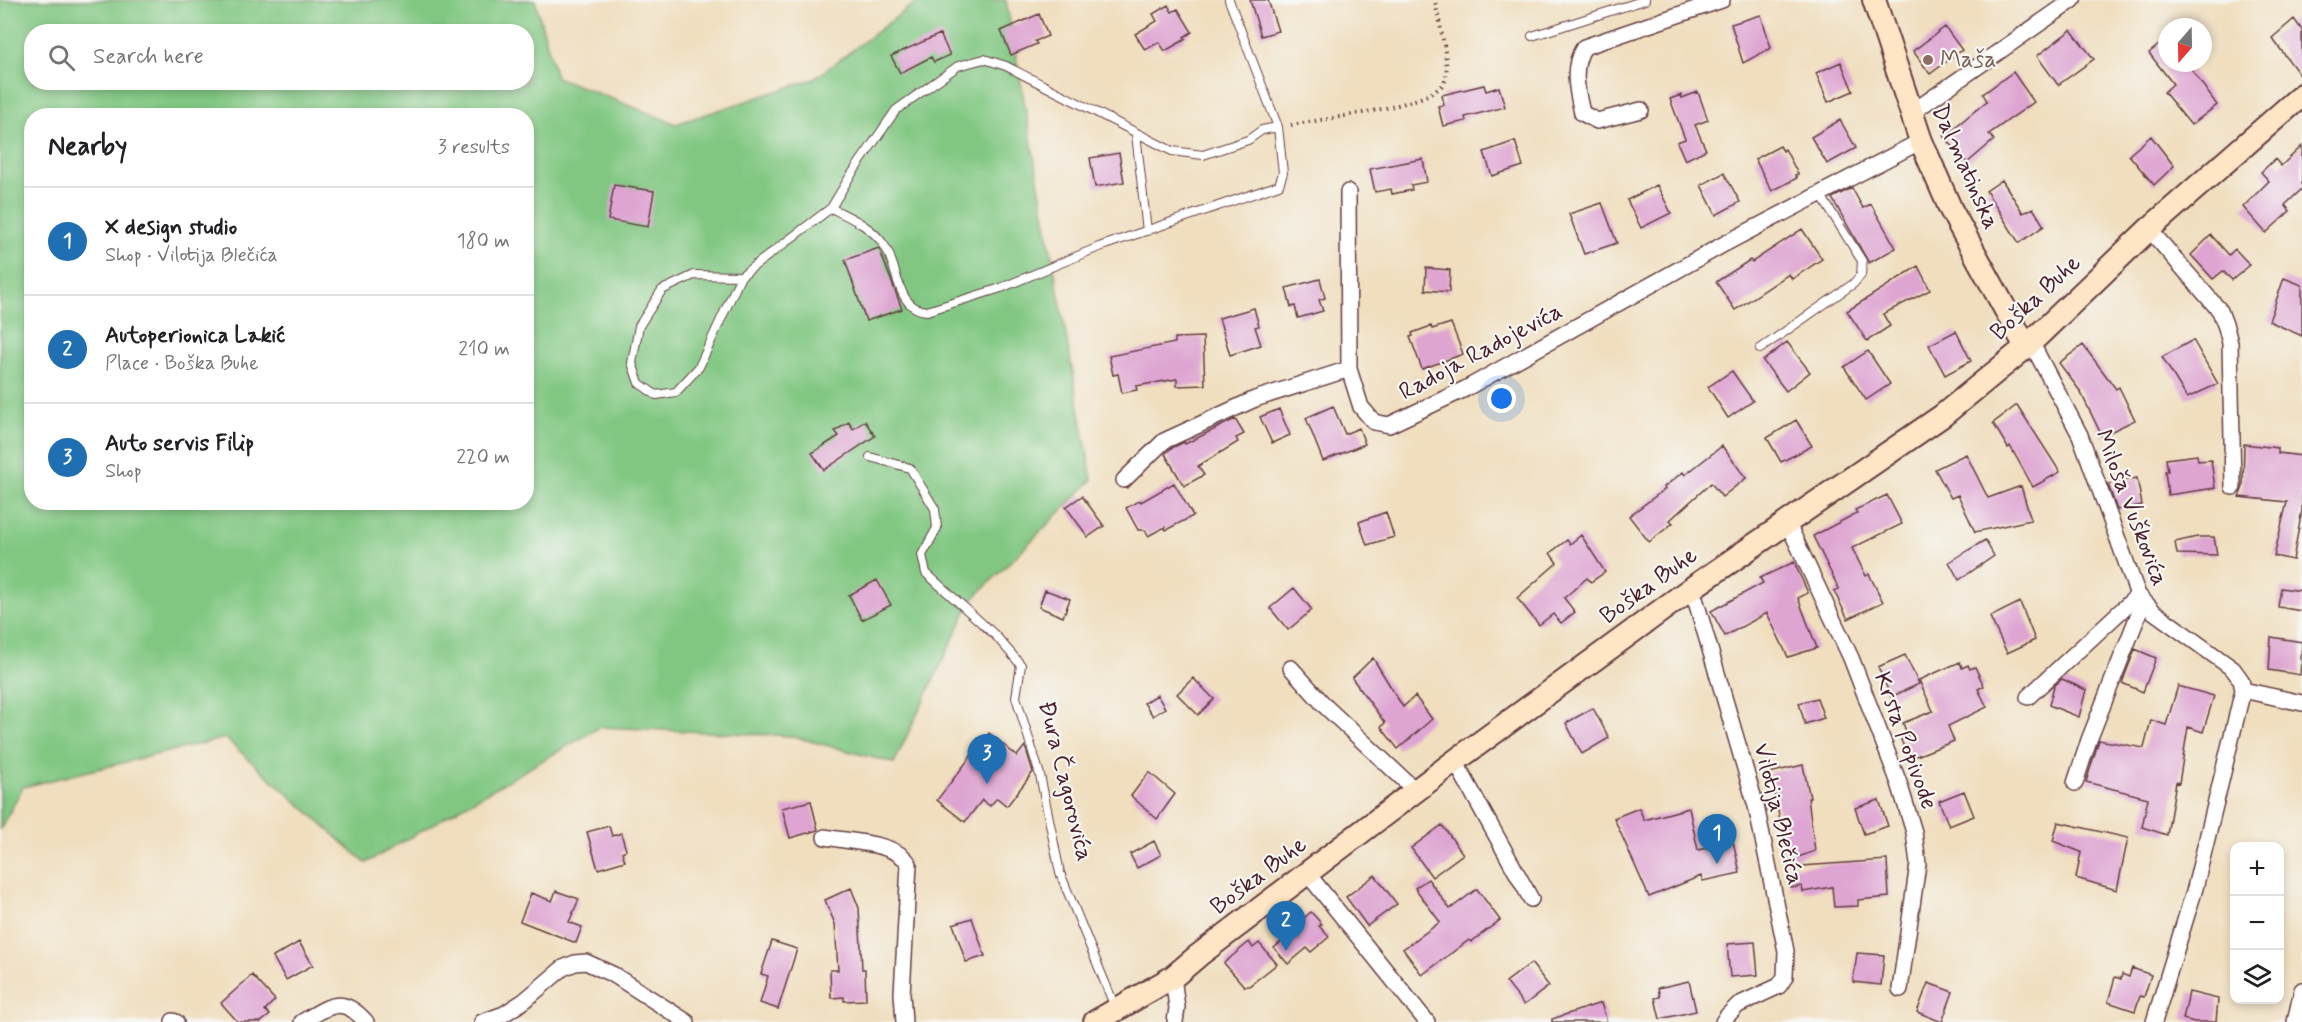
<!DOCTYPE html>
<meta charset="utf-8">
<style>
:root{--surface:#fff;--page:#f2f2f2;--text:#202124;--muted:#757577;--line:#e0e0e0;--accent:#1f6fb2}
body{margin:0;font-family:Mynerve,sans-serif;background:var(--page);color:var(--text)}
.controls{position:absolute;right:18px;bottom:18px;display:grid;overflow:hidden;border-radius:12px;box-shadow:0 3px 9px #0003}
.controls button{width:54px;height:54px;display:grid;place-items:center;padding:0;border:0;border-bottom:2px solid var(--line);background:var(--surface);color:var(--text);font:30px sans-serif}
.compass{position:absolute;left:2158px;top:18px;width:54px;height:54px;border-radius:50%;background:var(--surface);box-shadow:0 3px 9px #0003;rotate:200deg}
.you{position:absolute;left:1502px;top:399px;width:21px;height:21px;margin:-15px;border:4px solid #fff;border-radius:50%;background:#1a73e8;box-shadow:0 0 0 9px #1a73e833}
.badge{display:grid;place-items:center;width:39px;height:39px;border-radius:50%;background:var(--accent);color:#fff;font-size:20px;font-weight:700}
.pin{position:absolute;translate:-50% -50px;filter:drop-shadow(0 2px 3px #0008)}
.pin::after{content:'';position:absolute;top:32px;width:21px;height:18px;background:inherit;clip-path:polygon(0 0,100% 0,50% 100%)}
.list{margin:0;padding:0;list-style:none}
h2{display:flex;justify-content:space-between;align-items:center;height:78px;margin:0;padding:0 24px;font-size:26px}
h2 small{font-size:20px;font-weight:400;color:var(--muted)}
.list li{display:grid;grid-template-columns:39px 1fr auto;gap:18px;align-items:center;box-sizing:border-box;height:108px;padding:0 24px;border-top:2px solid var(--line)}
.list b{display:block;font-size:22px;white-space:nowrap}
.list p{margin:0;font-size:20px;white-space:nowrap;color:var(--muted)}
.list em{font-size:20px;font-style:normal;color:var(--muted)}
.icon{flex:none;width:33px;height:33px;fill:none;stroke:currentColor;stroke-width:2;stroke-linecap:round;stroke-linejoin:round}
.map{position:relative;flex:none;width:2302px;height:1022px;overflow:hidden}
.search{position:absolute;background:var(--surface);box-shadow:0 3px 9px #0003;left:24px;top:24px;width:510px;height:66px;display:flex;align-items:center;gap:15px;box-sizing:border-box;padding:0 21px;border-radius:24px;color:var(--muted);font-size:22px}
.panel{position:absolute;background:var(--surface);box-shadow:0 3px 9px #0003;left:24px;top:108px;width:510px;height:402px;border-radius:24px}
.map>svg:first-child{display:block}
.green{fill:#81c782;stroke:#667356;stroke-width:1.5;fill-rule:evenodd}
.building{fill:#dea4d2}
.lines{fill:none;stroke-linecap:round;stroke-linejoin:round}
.lane-casing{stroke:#633c41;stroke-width:10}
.street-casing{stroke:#633c41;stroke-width:18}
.secondary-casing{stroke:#633c41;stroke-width:26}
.path{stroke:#633c41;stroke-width:4;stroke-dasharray:1.5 4.5;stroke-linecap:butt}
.lane{stroke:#fff;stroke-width:8}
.street{stroke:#fff;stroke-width:15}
.secondary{stroke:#fee5c5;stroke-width:22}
.education-dot{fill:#8d6e63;stroke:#f6f6f2;stroke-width:2}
.labels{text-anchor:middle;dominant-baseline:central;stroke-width:4.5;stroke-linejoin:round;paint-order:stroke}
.education-label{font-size:24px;fill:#785e54;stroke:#f6f6f2;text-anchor:start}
.street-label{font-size:24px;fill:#4a1f2b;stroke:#f6f6f2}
</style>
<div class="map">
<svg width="2302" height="1022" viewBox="0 0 2302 1022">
<rect width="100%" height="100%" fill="#f6f6f2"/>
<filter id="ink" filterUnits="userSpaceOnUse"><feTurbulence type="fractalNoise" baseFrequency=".0167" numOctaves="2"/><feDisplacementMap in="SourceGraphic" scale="12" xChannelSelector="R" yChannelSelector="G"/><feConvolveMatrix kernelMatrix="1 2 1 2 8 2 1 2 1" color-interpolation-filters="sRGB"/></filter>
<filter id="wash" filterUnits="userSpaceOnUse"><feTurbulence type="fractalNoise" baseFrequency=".008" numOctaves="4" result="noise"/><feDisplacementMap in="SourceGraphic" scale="24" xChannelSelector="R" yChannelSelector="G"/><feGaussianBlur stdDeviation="1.35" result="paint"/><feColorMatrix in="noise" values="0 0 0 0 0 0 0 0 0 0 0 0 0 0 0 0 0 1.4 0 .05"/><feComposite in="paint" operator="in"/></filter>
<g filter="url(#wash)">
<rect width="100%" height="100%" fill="#f0debe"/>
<path class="green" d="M0,0H535L556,77L676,124L814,79L919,0H1006L1092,480L971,601L894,763L791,736L600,727L366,863L225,738L23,787L0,830ZM32,32H526V82H32ZM32,116H526V502H32Z"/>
<g id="blocks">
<path class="building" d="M1250,0H1268L1278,31L1261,36Z
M1168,5L1172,12L1178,9L1192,32L1184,37L1186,39L1165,51L1159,42L1145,50L1135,34L1157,21L1153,14Z
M1039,14L1048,36L1035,41L1037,44L1011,55L1001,31Z
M1761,15L1771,48L1743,63L1731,24Z
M2294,19L2302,30V78L2272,38Z
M1945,27L1962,50L1930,74L1913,51Z
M2071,30L2094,59L2058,85L2037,56Z
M940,34L950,55L934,62L931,57L900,73L891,56Z
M2167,38V63H2187L2217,105L2191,125L2164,92L2173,84L2149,53Z
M1841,62L1853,91L1828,102L1816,73Z
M2013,72L2034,102L1989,134L1994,140L1967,163L1944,136L1987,101L1983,94Z
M1484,85L1486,91L1499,87L1505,107L1465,117L1466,121L1443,126L1438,106L1444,105L1442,95Z
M1698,92L1708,120L1695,125L1706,150L1685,160L1677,142L1685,139L1670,99L1681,95L1682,98Z
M1840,120L1856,148L1827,164L1811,137Z
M2151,136L2174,166L2154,185L2129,155Z
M1515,141L1523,166L1492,176L1484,152Z
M1780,146L1783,151L1785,149L1798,174L1795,175L1797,178L1772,191L1755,159Z
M2302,146V189L2285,205L2290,211L2266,233L2243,207L2269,181L2261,172L2275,159L2281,166Z
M1119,153L1124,182L1095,187L1090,158Z
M1423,159L1427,182L1411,185L1412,190L1392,194L1391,189L1375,192L1370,169Z
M1724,173L1740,202L1716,215L1701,185Z
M2002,180L2023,213L2033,208L2044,226L2019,243L1986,191Z
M614,185L654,191L648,227L608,220Z
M1657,185L1671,213L1641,228L1627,200Z
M1852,188L1863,208L1871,204L1896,248L1869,263L1832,198Z
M1602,203L1617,243L1584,254L1569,214Z
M1802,229L1822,259L1792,279L1789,274L1735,310L1716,282L1750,260L1752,262Z
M2211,235L2229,255L2235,249L2250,265L2232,280L2223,271L2213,279L2191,255Z
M879,248L902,309L866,321L845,260Z
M1918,266L1930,290L1883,314L1890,326L1867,341L1847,311Z
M1426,268L1450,270L1449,292L1425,290Z
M2284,278L2302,285V336L2269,321Z
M1320,279L1325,298L1319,300L1323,311L1298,318L1295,306L1291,307L1286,288Z
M1254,308L1259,326L1255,327L1261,345L1230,355L1219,318Z
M1451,323L1463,354L1422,369L1410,337L1413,336L1412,333L1431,326L1432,329Z
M1956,331L1971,361L1945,375L1929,345Z
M1203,337L1205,385L1177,386V379L1136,386L1137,390L1122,393L1118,374L1113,375L1109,356L1175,343V338Z
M2193,340L2218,384L2187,398L2162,357Z
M1787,342L1810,372L1786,391L1763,361Z
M2083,345L2116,389L2119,387L2135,420L2102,436L2080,391L2059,363Z
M1868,351L1890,384L1866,400L1844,367Z
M1732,371L1753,401L1728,418L1708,387Z
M2017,405L2060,472L2033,487L2010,446L2008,448L1993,423Z
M1333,406L1345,434L1359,428L1365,444L1323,461L1306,418Z
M1279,409L1290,435L1272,443L1260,417Z
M1235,419L1244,434L1236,438L1238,442L1198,466L1204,475L1184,486L1165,454L1170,449L1184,442L1185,444Z
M1796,420L1812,446L1781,462L1767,438Z
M865,421L875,436L824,470L812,453L839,436L835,431L849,422L853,429Z
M2244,444L2278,448V453L2302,456V510L2293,560L2274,556L2287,502L2239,497L2243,487Z
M1722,446L1746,478L1722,497L1711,483L1670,520L1673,523L1649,542L1629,516L1665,489L1664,487L1683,472L1685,475Z
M1966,454L1988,498L2021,486L2031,520L1975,532L1958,495L1951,498L1935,469Z
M2197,455L2198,461L2211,460L2215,488L2168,495L2165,471H2168L2166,459Z
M2137,478L2142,505L2117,510L2108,484Z
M1174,483L1193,516L1166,530L1165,527L1148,536L1145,530H1138L1126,508L1140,500L1141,502Z
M1887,495L1902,524L1852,548L1866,576L1869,574L1883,602L1848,619L1834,591L1839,589L1813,536L1857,513L1855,510Z
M1082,496L1104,526L1088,537L1066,507Z
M1386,512L1394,537L1367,545L1359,522Z
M1581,535L1605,572L1591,582L1587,578L1564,598L1575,612L1561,623L1553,614L1539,625L1517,598L1557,563L1550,553L1567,540L1570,544Z
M2197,537H2214L2217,555L2177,554L2175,542Z
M1985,540L1994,556L1959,580L1949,562Z
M1794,562L1808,593L1798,598L1817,648L1788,657L1767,613L1725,636L1711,611L1763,583L1760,578Z
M877,580L891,605L862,620L849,595Z
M1294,588L1312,610L1288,630L1270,608Z
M2281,588L2302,591V611L2278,607Z
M1045,590L1070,599L1063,617L1039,607Z
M2020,602L2035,640L2007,653L1990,617Z
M2271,637L2302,642L2300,675L2269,670Z
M2135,649L2156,658L2143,692L2122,683Z
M1905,655L1919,684L1891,697L1878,667Z
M1373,658L1403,707L1415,696L1432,719L1398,749L1381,727L1385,723L1352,678Z
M1960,662L1962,668L1968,665L1970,669L1975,667L1984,686L1978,689L1987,707L1948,726L1954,741L1909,759L1901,740L1908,737L1903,723L1933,711L1919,680Z
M1193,678L1214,699L1198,715L1177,694Z
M2062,679L2086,690L2079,717L2049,705L2054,686Z
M2178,686L2214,696L2203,732L2188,727L2179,783L2176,782L2167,835L2142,827L2148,798L2086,782L2099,740L2144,748L2151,720L2166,725Z
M1157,695L1165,708L1153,716L1144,703Z
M1817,698L1824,718L1805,724L1799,703Z
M1593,708L1609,738L1582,754L1566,723Z
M989,733L1017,756L1025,746L1033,772L1007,806L997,798L990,806L982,800L965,822L937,800Z
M1803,765L1810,798H1808L1815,851L1787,861L1777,805L1769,773Z
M1149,772L1175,794L1157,819L1131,796Z
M1964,791L1974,816L1949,826L1939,801Z
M1879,800L1888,826L1864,834L1855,808Z
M811,801L818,830L790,838L782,808Z
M1639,808L1644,820L1689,808L1698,850L1733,841L1740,873L1703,881L1701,876L1649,897L1614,818Z
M2058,822L2128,838L2117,890L2076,878L2081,852L2053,841Z
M1442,825L1463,854L1432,877L1411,848Z
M609,826L612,836L621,833L626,850L622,852L625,861L598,869L587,832Z
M1154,841L1161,855L1137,868L1130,854Z
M1887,860L1889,897L1858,900V906L1834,907L1832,887L1803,892L1802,886L1791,888L1788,867Z
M1375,875L1397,904L1367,926L1346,897Z
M1428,879L1450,909L1477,889L1500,920L1471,942L1469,940L1422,975L1403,949L1440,922L1415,888Z
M851,888L859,908L862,969H865L866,1000L844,1001V997L831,998L830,970H838L835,924L825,900Z
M556,891L579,899L569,922L582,927L576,943L520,921L531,893L552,901Z
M1311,912L1322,924L1319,926L1329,937L1311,952L1307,948L1288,964L1274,948L1293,932L1291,929Z
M972,918L985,956L966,962L953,924Z
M772,941L797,949L778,1009L760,1003L768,976L761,974Z
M299,942L313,965L286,980L273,957Z
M1249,942L1253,948L1259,943L1277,964L1249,986H1244L1224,963Z
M1755,942L1758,975L1730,977L1727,944Z
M1857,953L1884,955L1881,985L1853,982Z
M1531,963L1549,986L1524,1005L1506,982Z
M2132,968L2151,975L2144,997L2140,996L2135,1011L2108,1002L2115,977L2121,979L2122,974L2129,977Z
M252,975L275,1000L265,1010L270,1015L261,1022H238L221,1003Z
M1689,981L1696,1011L1660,1019L1655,998L1660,997L1658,988Z
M1928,983L1953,992L1942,1022L1917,1012Z
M2189,992L2218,999L2216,1022H2194L2183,1019Z
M1601,1003L1607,1022H1552V1019Z"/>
</g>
</g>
<g filter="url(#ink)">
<use href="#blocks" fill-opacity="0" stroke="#633c41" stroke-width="1.5"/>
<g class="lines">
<defs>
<path id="lane" d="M1532,36L1645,0
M1136,134L1147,231
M831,208C851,218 871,226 884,245C899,266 895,309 927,311L1001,288L1099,247L1279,185L1283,173L1278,127L1229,0
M741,276L694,275L662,290L639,326L632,363L639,383L656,395L676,392L699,367L741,276L831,208L849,178L896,110L958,66L984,59L1006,66L1172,151L1203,155L1248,140L1262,130L1278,127
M1760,349L1853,284L1861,275L1862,261L1820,194
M870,457L910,468L935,509L937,528L922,555L926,573L996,636L1021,665L1016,697L1040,775L1060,873L1115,1007"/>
<path id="street" d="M1641,110L1597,121L1582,113C1577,91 1571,67 1584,47L1722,0
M1911,113L2073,0
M1348,192L1349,369
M2149,229L2220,311L2226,327L2230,343L2233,487
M2031,342L2080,435L2138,595L2154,612L2233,669L2241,680L2243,690L2195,888L2154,1022
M1124,480L1164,441L1255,399L1349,369L1361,407L1374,422L1389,425L1465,389L1726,243L1921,141
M1787,522L1851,658L1899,783L1914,832L1918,864L1900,989
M1692,588L1756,806L1786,951L1785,977L1779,986L1738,1005L1727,1016L1723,1022
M1291,668L1326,707L1416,791
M2243,690L2302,703
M2028,697L2138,595
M1455,761L1531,899
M2075,783L2089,740L2143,603
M825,837C850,842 896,842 909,864L902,994L904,1022
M1307,873L1427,1022
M1173,977L1177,1008L1175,1022
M173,1021L176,1022
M302,1022C329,1006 342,994 366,1022
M482,1022L504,1014L524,1001L563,968L575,963L586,962L614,975L687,1022
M2295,1022L2302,990"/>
<path id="secondary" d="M1874,0L1921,141L1951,210L2026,347
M1095,1022L1173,977L1199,955L1455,761L1692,588L1942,416L2026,347L2149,229L2302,95"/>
</defs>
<use href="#lane" class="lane-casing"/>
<use href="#street" class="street-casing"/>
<use href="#secondary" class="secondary-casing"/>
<path class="path" d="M1291,125C1321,119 1429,107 1444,83C1452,69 1438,18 1435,1"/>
<use href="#lane" class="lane"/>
<use href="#street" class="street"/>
<use href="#secondary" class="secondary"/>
</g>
</g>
<circle class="education-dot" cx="1928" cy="60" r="6"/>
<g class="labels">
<g class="education-label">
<text x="1940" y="60">Maša</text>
</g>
<g class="street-label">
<text transform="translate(1965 167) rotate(66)">Dalmatinska</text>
<text transform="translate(2036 298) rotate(-43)">Boška Buhe</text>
<text transform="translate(1481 352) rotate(-28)">Radoja Radojevića</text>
<text transform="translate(2131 508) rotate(69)">Miloša Vuškovića</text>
<text transform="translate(1649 586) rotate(-36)">Boška Buhe</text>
<text transform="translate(1905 741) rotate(70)">Krsta Popivode</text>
<text transform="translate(1065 781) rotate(76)">Đura Čagorovića</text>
<text transform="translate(1778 814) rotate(76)">Vilotija Blečića</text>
<text transform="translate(1259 876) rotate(-37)">Boška Buhe</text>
</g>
</g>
</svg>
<div class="controls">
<button>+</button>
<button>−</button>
<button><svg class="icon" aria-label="layers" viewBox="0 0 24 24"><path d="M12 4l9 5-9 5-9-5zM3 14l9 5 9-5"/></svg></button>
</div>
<svg class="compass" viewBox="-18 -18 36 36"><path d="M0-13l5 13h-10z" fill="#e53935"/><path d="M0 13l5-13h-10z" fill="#757577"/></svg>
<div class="you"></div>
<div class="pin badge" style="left:1717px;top:864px">1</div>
<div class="pin badge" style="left:1286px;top:951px">2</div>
<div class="pin badge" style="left:987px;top:784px">3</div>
<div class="search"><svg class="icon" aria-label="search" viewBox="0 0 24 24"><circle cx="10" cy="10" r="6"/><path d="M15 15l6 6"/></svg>Search here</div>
<section class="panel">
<h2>Nearby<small>3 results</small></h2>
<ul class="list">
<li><span class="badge">1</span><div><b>X design studio</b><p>Shop · Vilotija Blečića</p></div><em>180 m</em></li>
<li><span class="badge">2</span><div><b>Autoperionica Lakić</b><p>Place · Boška Buhe</p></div><em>210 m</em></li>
<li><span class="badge">3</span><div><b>Auto servis Filip</b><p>Shop</p></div><em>220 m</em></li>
</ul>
</section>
</div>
